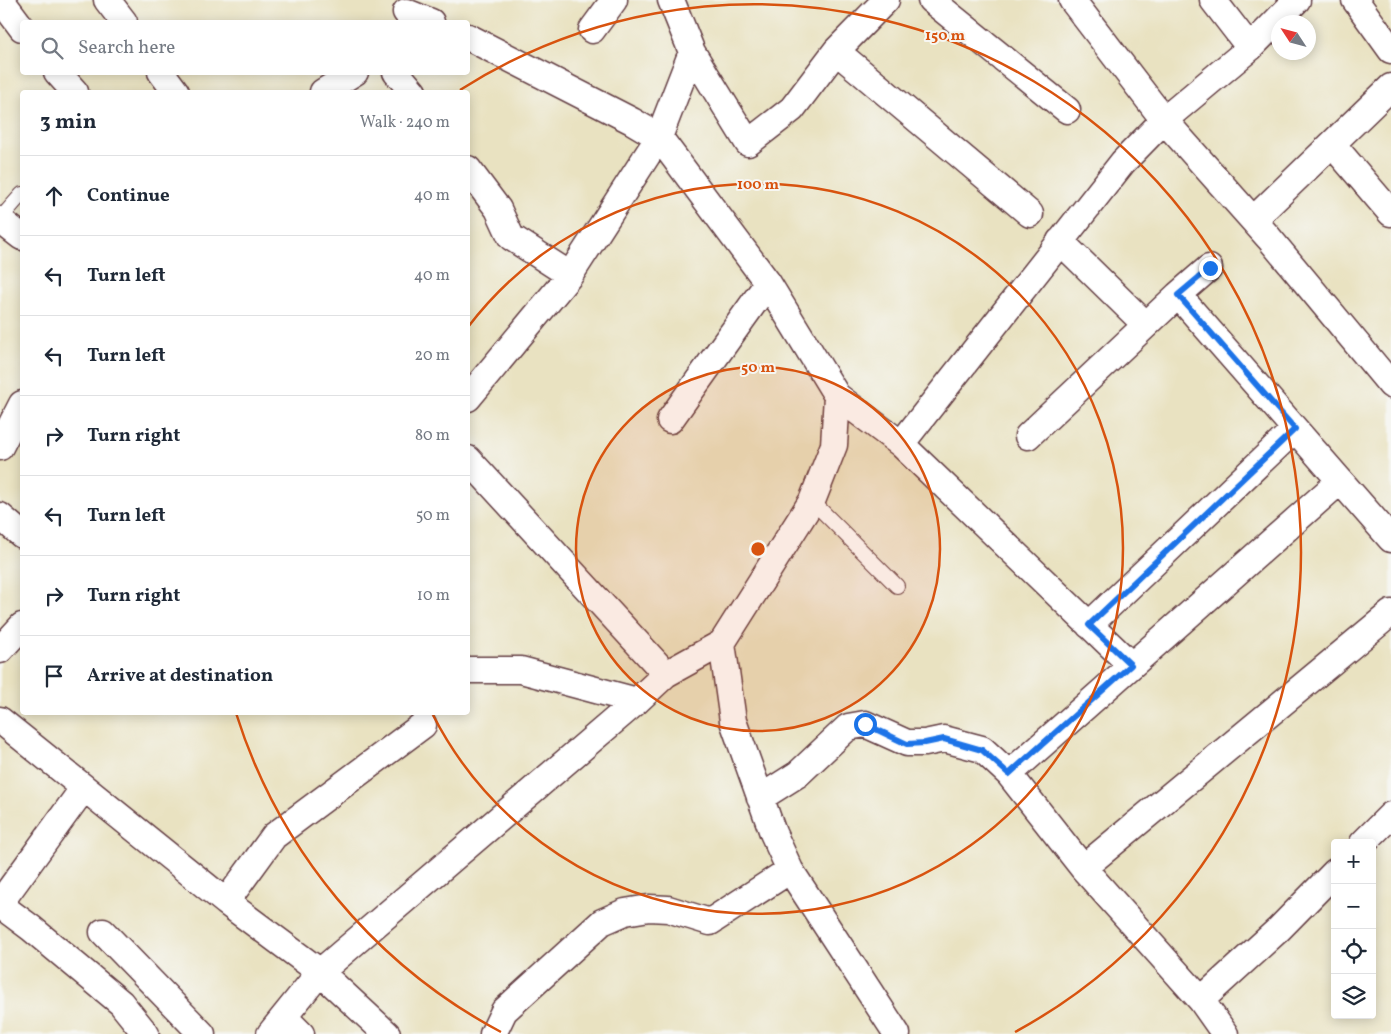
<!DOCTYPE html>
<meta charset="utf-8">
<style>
:root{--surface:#fff;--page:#f6f6f7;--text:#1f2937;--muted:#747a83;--line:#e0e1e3}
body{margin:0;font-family:Vollkorn,serif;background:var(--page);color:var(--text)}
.controls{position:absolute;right:15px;bottom:15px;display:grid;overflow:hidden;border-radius:5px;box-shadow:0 2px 12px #0003}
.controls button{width:45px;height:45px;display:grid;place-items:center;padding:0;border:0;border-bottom:1px solid var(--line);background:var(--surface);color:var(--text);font:25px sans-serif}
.compass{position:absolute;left:1271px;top:15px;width:45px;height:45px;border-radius:50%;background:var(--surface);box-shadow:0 2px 12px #0003;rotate:306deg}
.stop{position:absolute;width:15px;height:15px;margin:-11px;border:4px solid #1a73e8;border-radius:50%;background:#fff}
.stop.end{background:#1a73e8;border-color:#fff;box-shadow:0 1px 5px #0008}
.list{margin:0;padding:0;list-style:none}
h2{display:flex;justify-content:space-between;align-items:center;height:65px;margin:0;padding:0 20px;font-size:21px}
h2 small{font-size:16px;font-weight:400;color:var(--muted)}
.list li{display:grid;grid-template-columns:32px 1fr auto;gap:15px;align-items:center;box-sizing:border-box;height:80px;padding:0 20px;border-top:1px solid var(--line)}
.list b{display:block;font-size:19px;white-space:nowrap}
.list em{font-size:16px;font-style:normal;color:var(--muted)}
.icon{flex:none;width:28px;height:28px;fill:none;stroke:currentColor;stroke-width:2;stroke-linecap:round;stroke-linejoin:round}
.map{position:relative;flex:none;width:1391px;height:1034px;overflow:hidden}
.search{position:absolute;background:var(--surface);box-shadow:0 2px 12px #0003;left:20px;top:20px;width:450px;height:55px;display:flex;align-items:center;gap:12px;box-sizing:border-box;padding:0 18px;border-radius:5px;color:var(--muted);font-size:19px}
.panel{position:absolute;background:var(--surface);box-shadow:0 2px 12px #0003;left:20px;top:90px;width:450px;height:625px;border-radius:5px}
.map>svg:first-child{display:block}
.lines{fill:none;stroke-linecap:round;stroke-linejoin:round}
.service-casing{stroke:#623c42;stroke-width:16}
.minor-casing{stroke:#623c42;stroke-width:29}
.service{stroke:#fff;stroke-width:14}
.minor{stroke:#fff;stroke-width:26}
.route{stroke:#1a73e8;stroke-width:6}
.ring{fill:none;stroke:#d8530f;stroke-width:2.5}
.centre{fill:#d8530f;stroke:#f6f6f2;stroke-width:2.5}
.ring-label{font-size:15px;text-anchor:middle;font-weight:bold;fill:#d8530f;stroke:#f6f6f2;stroke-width:4;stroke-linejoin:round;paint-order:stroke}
</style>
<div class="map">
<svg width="1391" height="1034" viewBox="0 0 1391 1034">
<rect width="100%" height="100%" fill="#f6f6f2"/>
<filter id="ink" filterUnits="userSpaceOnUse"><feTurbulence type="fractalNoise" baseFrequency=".02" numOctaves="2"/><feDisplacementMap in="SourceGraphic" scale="10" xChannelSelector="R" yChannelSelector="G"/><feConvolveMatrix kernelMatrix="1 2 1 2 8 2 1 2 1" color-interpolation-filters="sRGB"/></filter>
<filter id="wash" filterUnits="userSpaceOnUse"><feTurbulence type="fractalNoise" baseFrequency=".0096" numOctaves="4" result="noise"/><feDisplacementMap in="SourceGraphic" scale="20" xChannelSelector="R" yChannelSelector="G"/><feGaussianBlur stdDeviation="1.12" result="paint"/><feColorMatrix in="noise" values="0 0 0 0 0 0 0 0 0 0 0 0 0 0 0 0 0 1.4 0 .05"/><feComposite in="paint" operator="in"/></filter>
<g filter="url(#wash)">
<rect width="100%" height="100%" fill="#e9e2c1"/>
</g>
<g filter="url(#ink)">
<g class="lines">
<defs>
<path id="service" d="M0,219L22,194
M812,501L897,586"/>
<path id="minor" d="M1,0L22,28
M107,0L124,22
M671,0L692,52L748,143L792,109L836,51L886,0
M931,0L1067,110
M1072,0L1164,120L1269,238L1391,385
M1213,0L1250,48
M1355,0L1391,50
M406,12L431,22
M592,30L614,0
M468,37L632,121L659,137L768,283L837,396L901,444L1131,665
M836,51L1030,214
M57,72L75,92
M161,72L176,92
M396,72L413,92
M323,92L355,72
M1332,144L1391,213
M468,169L498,209L511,237L570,275
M0,220L22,237
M1253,220L1391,87
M1060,241L1146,325
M1178,295L1391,539
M468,398L570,275L659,137L692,52
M670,420L768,283
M1028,436L1178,295L1209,268
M901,444L1123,162L1164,120L1250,48L1297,0
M0,447L22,404
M468,459L666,674
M0,516L22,535
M1089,625L1295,429
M722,643L733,721L773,833L790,870L897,1034
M0,650L22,626
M468,670H521L637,701
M0,720L226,902L320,972L387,1034
M1009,774L1340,481
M760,798L798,774L848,727L865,724L907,743H925L944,739L982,749L1009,774L1083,868L1201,1000L1225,1034
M1363,843L1391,815
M1083,868L1391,613
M226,902L274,836L423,725
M0,903L83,789
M0,905L31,928L121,1003L146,1034
M103,932L202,1034
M1201,1000L1279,929L1335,872
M284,1017L301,1034
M270,1034L320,972L637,701L666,674L722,643L812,501L834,445L837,396
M493,1034L504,1011L602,922L625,912L649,908L668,909L710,922L790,870"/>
</defs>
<use href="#service" class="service-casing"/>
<use href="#minor" class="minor-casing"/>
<use href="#service" class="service"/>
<use href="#minor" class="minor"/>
</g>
</g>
<g class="lines" filter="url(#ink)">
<path class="route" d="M865,724L907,744L925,743L944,739L982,750L1009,774L1131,665L1089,625L1295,429L1178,295L1210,268"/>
</g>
<circle cx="758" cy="549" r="182" fill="#d8530f" fill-opacity=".12"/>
<g class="ring">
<circle cx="758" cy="549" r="182"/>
<path d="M468 327A365 365 0 1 1 433 715"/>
<path d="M501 1032A547 547 0 0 1 236 713M460 90A547 547 0 1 1 1015 1032"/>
</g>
<circle cx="758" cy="549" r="8" class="centre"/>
<g class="ring-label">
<text x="945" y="40">150 m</text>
<text x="758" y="189">100 m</text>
<text x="758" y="372">50 m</text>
</g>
</svg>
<div class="controls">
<button>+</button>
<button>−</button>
<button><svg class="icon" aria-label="locate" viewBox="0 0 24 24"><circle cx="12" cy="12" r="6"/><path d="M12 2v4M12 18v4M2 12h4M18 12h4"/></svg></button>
<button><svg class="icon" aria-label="layers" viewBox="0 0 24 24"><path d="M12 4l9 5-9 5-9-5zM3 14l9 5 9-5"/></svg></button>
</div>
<svg class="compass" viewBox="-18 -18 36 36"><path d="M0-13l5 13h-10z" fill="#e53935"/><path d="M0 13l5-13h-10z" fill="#747a83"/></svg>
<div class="stop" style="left:865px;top:724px"></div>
<div class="stop end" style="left:1210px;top:268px"></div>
<div class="search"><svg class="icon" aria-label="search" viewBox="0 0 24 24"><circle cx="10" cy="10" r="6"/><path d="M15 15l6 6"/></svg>Search here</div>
<section class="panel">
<h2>3 min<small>Walk · 240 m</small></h2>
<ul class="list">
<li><svg class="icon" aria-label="ahead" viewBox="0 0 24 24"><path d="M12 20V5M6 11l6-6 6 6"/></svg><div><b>Continue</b></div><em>40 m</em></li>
<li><svg class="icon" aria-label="left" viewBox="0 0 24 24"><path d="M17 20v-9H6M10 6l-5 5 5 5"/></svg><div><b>Turn left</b></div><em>40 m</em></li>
<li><svg class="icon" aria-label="left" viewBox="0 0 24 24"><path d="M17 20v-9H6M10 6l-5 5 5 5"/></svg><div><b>Turn left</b></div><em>20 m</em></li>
<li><svg class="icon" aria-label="right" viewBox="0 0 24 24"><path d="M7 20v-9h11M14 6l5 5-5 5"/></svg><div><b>Turn right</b></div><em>80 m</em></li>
<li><svg class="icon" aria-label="left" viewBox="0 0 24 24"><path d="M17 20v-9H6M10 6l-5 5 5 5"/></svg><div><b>Turn left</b></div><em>50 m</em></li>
<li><svg class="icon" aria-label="right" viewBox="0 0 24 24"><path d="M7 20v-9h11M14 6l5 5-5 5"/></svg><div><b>Turn right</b></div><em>10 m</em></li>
<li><svg class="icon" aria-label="arrive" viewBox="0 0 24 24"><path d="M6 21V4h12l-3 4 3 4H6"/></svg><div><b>Arrive at destination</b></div></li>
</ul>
</section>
</div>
